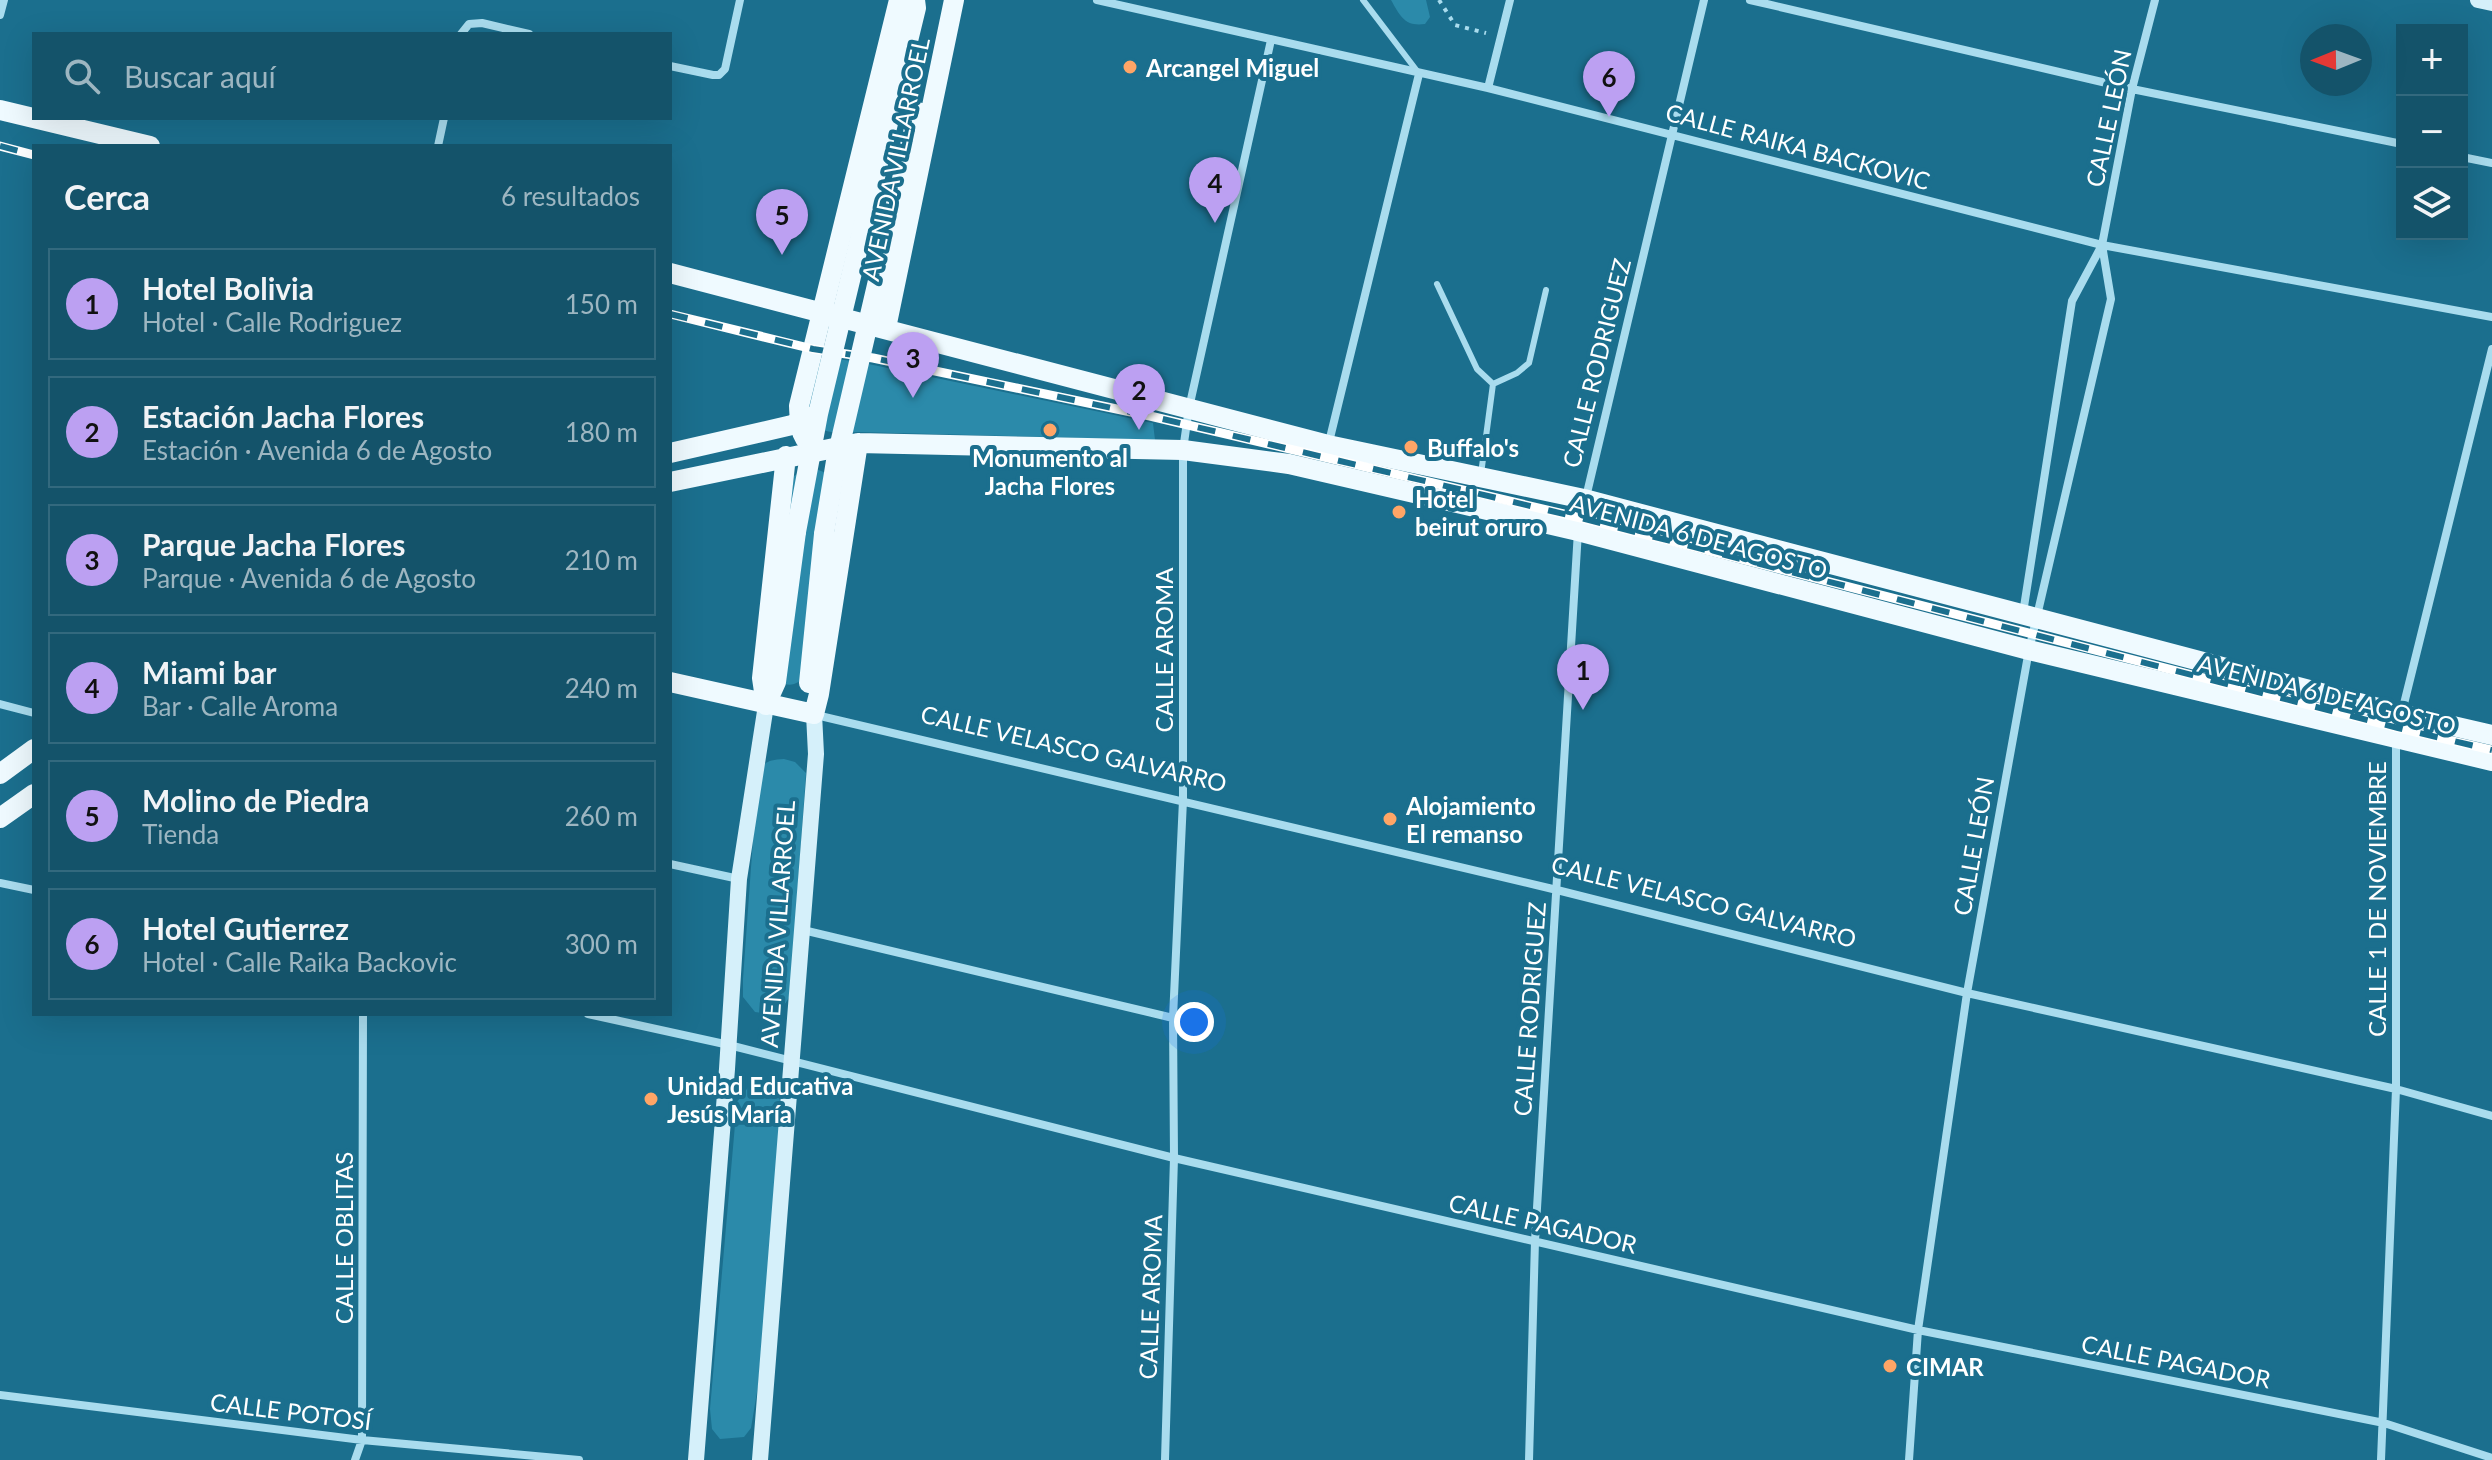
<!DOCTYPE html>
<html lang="es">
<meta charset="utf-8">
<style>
:root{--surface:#14536a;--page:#1d5970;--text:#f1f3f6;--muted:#9db6c1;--line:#33697e;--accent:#bca0f2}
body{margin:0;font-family:Lato,sans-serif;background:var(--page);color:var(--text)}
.controls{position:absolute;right:24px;top:24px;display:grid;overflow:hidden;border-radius:0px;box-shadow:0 8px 32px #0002}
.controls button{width:72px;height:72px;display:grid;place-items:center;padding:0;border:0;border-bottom:2px solid var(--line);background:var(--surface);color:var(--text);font:40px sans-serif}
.compass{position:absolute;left:2300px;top:24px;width:72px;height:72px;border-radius:50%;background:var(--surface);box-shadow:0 8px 32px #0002;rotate:269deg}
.you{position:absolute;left:1194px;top:1022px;width:28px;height:28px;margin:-20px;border:6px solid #fff;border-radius:50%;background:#1a73e8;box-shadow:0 0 0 12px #1a73e833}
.badge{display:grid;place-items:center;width:52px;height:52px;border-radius:50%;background:var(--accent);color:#111;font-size:26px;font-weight:700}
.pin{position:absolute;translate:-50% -66px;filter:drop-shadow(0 2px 4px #0008)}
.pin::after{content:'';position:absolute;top:42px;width:28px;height:24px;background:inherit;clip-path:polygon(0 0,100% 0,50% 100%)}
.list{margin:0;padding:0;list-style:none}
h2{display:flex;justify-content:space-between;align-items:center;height:104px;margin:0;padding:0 32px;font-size:34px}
h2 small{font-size:26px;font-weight:400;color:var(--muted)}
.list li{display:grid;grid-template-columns:52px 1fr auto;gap:24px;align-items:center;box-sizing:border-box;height:112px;margin:0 16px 16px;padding:0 16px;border:2px solid var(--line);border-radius:0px}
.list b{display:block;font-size:30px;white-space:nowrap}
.list p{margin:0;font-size:26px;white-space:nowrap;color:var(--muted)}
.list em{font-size:26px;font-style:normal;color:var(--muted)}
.icon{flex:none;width:44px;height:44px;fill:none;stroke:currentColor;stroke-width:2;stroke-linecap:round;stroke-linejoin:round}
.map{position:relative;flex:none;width:2492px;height:1460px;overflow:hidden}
.search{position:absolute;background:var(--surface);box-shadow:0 8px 32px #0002;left:32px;top:32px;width:640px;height:88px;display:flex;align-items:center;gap:20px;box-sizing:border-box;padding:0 28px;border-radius:0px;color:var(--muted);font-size:30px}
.panel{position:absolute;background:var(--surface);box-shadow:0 8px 32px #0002;left:32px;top:144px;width:640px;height:872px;border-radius:0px}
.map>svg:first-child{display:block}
.green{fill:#2b8aaa}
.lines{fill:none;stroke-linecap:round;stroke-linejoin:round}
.path{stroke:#a9dcee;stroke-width:4;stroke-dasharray:4 6;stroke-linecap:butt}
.lane{stroke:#a9dcee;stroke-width:6}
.street{stroke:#a9dcee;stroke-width:8}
.secondary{stroke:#d5f0fa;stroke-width:16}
.primary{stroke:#effaff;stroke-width:20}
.rail-casing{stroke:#fff;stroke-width:9}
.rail{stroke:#1b6f8e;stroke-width:6;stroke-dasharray:18;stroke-linecap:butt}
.primary-bridge{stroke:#effaff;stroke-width:20}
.poi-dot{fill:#ffa566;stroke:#1b6f8e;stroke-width:3}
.labels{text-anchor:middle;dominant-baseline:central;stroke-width:8;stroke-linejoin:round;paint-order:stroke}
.poi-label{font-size:24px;font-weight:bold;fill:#fff;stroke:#1b6f8e;text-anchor:start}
.street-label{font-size:24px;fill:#fff;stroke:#1b6f8e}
</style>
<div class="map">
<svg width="2492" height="1460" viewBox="0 0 2492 1460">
<rect width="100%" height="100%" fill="#1b6f8e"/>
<path class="green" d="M1391,0H1426L1430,17L1425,24C1405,27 1400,16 1391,0Z
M813,357L854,361L1153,423L1155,440L857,432C838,434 824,432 806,425Z
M816,469L826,473L803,678C795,686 789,686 779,682L777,589L794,476L802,471Z
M784,759L795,762L806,773L790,996L781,1010L769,1014L755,1012L743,997V979L757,784C762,764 763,760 784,759Z
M771,1083L778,1091L782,1112L758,1386L751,1428L744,1437L720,1439L712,1429L710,1409L737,1102L750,1085Z"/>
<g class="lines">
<path class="path" d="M1439,0L1455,25L1486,33"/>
<path class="lane" d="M1363,0L1417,71
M1437,284L1477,369L1493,384L1481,474
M1493,384L1517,373L1529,363L1546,290"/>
<path class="street" d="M1097,0L1488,88L2102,245L2492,317
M1750,0L2132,89L2402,144
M0,15L4,0
M461,34L469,24L482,23L529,34
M670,66L713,75H719L725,69L740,0
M1488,88L1510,0
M438,146L444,118
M2462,157L2492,163
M1329,442L1419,74
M2023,613L2072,301L2102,245L2132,89L2155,0
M0,704L34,713
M816,715L1557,890L1967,993L2396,1089L2492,1116
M670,864L739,879
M0,883L34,890
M803,930L1173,1018
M588,1014L729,1045L1174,1158L1918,1330L2384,1423L2492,1458
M0,1395L362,1440L579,1460
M355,1460L362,1440L363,1014
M1165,1460L1174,1158L1173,1018L1183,800V450L1189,408L1271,40
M1529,1460L1535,1241L1578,531L1704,0
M1909,1460L1918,1330L1967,993L2029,650L2111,299L2102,245
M2381,1460L2396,1089V736L2492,349"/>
<path class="secondary" d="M2478,0L2492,3
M696,1460L727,1069L739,879L766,705
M760,1460L816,754L814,714"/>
<path class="primary" d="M0,110L150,146
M865,218L916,8L915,0
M891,225L918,112
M670,273L1328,445L1584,499L2401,714L2492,735
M886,328L954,0
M819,450C799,441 800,425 799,406L899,0
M670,482L858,443L1183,450L1289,464L1578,531L2029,650L2492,761
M670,682L814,714
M809,683L824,534
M767,702L776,682L796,532
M766,705L762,678L786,456
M814,714L819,694L858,443
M0,774L34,749
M0,818L34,794"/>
<defs>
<path id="rail" d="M0,146L34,155
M670,314L813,349L873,358L1150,416L1581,518L2398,728L2492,750"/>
</defs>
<use href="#rail" class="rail-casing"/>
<use href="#rail" class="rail"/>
<path class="primary-bridge" d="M670,453L792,425L818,414
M796,532L818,414L865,218
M824,534L836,461L891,225"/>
</g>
<g class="poi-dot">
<circle cx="1130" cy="67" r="8"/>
<circle cx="1050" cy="430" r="8"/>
<circle cx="1411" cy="447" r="8"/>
<circle cx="1399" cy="512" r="8"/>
<circle cx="1390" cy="819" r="8"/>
<circle cx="651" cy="1099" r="8"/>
<circle cx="1890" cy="1366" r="8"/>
</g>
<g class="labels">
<g class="poi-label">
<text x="1146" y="67">Arcangel Miguel</text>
<text x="1427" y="447">Buffalo's</text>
<text x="1050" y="457" text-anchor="middle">Monumento al<tspan x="1050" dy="28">Jacha Flores</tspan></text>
<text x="1415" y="498">Hotel<tspan x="1415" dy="28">beirut oruro</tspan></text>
<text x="1406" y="805">Alojamiento<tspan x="1406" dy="28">El remanso</tspan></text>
<text x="667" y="1085">Unidad Educativa<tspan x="667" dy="28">Jesús María</tspan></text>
<text x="1906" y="1366">CIMAR</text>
</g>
<g class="street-label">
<text transform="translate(2108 118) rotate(-78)">CALLE LEÓN</text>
<text transform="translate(1798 146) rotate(15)">CALLE RAIKA BACKOVIC</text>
<text transform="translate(895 159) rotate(-78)">AVENIDA VILLARROEL</text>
<text transform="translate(1596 363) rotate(-76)">CALLE RODRIGUEZ</text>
<text transform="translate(1699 536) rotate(15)">AVENIDA 6 DE AGOSTO</text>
<text transform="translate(1163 650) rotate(-90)">CALLE AROMA</text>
<text transform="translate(2327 694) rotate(14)">AVENIDA 6 DE AGOSTO</text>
<text transform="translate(1074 748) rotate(13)">CALLE VELASCO GALVARRO</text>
<text transform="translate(1973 846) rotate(-80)">CALLE LEÓN</text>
<text transform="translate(2376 899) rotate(-90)">CALLE 1 DE NOVIEMBRE</text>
<text transform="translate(1704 901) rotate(14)">CALLE VELASCO GALVARRO</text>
<text transform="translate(777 924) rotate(-86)">AVENIDA VILLARROEL</text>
<text transform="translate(1529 1009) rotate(-86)">CALLE RODRIGUEZ</text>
<text transform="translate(1543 1223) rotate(13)">CALLE PAGADOR</text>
<text transform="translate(343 1238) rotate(-90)">CALLE OBLITAS</text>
<text transform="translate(1150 1297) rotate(-88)">CALLE AROMA</text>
<text transform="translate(2176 1361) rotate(11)">CALLE PAGADOR</text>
<text transform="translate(291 1411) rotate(7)">CALLE POTOSÍ</text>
</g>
</g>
</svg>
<div class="controls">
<button>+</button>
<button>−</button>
<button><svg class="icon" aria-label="layers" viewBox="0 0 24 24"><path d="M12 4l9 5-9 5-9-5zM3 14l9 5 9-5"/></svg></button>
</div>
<svg class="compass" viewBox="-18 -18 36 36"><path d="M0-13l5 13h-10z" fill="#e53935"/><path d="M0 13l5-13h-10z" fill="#9db6c1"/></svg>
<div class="you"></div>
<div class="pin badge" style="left:1583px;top:710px">1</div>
<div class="pin badge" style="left:1139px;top:430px">2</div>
<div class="pin badge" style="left:913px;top:398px">3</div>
<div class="pin badge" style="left:1215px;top:223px">4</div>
<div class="pin badge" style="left:782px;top:255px">5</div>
<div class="pin badge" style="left:1609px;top:117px">6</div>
<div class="search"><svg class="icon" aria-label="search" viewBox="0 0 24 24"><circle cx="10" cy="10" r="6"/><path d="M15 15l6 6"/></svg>Buscar aquí</div>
<section class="panel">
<h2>Cerca<small>6 resultados</small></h2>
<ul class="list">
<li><span class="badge">1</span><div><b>Hotel Bolivia</b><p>Hotel · Calle Rodriguez</p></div><em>150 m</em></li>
<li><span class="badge">2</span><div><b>Estación Jacha Flores</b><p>Estación · Avenida 6 de Agosto</p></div><em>180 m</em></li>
<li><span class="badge">3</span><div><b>Parque Jacha Flores</b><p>Parque · Avenida 6 de Agosto</p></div><em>210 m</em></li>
<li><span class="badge">4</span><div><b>Miami bar</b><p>Bar · Calle Aroma</p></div><em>240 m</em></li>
<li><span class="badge">5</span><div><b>Molino de Piedra</b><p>Tienda</p></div><em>260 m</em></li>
<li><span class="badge">6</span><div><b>Hotel Gutierrez</b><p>Hotel · Calle Raika Backovic</p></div><em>300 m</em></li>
</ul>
</section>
</div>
